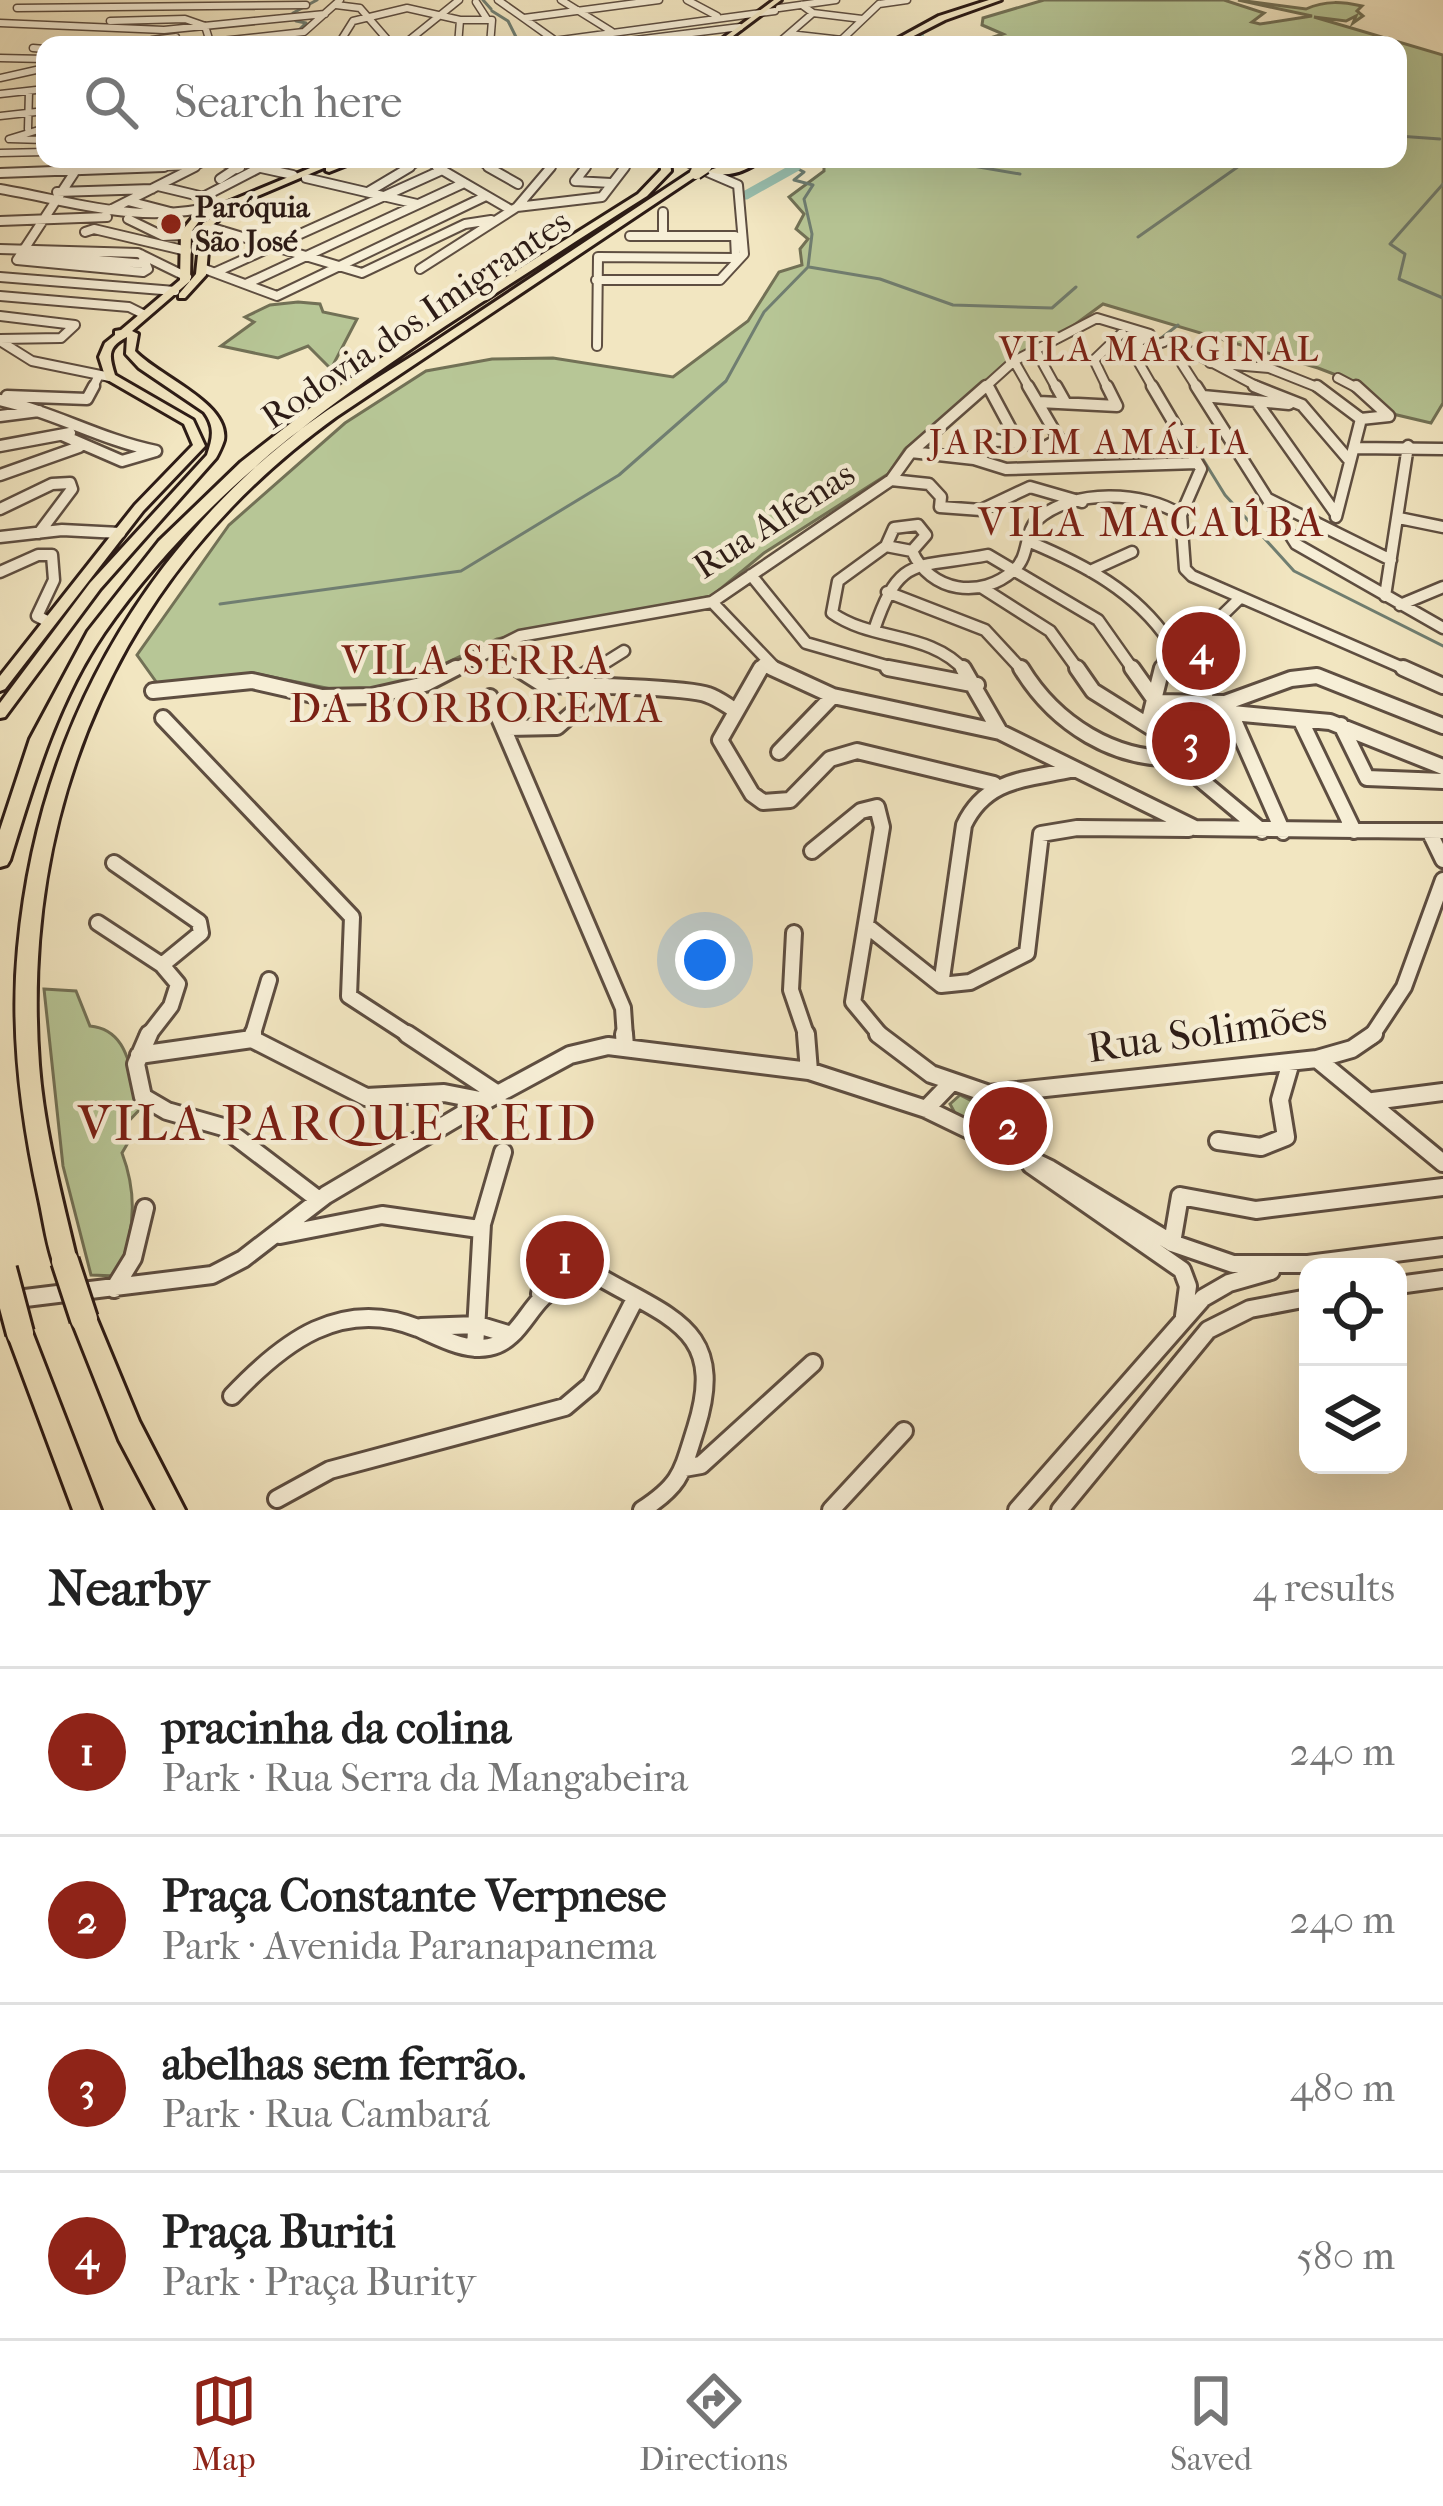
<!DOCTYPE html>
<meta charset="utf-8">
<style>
:root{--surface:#fff;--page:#f2f2f2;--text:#222;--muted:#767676;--line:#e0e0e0;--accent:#8f2418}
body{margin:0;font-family:"IM FELL French Canon",serif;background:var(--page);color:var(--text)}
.controls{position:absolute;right:36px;bottom:36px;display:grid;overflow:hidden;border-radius:24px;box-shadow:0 12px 48px #0002}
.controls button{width:108px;height:108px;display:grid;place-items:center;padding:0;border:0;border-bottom:3px solid var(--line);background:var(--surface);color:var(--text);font:60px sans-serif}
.you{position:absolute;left:705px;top:960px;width:42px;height:42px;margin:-30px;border:9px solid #fff;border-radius:50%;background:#1a73e8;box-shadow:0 0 0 18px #1a73e833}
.badge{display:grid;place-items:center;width:78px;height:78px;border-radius:50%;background:var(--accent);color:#fff;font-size:39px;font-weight:700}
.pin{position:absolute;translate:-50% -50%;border:6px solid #fff;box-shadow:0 3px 12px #0006}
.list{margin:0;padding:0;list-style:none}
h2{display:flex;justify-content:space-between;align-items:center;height:156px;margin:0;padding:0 48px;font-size:51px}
h2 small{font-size:39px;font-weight:400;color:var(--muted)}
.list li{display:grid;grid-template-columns:78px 1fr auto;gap:36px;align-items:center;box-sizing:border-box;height:168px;padding:0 48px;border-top:3px solid var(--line)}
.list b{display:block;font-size:45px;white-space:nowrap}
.list p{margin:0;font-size:39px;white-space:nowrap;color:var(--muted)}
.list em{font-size:39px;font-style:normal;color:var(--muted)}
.icon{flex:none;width:66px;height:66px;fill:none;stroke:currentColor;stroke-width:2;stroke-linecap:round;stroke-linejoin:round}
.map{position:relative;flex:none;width:1443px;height:1510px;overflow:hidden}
.search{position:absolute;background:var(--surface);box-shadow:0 12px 48px #0002;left:36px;right:36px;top:36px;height:132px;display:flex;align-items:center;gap:30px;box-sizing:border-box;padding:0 42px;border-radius:24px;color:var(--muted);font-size:45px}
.sheet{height:828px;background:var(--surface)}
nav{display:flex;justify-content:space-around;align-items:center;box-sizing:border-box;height:168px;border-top:3px solid var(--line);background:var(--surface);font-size:33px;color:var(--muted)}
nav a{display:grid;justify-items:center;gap:6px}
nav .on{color:var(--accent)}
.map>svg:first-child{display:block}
.green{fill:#b7c696;stroke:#727156;stroke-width:3}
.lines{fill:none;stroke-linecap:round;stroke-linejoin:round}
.stream{stroke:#707e71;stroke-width:3}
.river-far1{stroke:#9cc0ae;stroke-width:6}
.river{stroke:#9cc0ae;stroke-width:9}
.minor-far4-casing{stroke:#5e4e41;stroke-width:9}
.minor-far3-casing{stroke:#5e4e41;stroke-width:12}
.minor-far2-casing{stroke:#5e4e41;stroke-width:15}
.minor-far1-casing{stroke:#5e4e41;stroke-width:20}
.minor-casing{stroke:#5e4e41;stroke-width:22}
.major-casing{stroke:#2d1c16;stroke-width:6}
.highway-casing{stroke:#2d1c16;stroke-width:6}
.minor-far4{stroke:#f7efd7;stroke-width:6}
.minor-far3{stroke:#f7efd7;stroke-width:8}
.minor-far2{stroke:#f7efd7;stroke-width:10}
.minor-far1{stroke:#f7efd7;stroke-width:14}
.minor{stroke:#f7efd7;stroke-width:16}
.major{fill:#f2e6c1;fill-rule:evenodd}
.highway{fill:#f2e6c1;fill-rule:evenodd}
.highway-bridge-far2-casing{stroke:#2d1c16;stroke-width:12;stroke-linecap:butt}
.highway-bridge-far1-casing{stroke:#2d1c16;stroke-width:16;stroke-linecap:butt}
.highway-bridge-casing{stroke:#2d1c16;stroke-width:32;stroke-linecap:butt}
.highway-bridge-far2{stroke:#f2e6c1;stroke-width:9}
.highway-bridge-far1{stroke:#f2e6c1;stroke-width:12}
.highway-bridge{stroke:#f2e6c1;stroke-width:26}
.poi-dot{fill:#8f2418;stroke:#f7efd7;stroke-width:4.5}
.labels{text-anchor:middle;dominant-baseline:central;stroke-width:9;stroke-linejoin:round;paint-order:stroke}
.far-poi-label{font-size:30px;font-weight:bold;fill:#2d1c16;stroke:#f7efd7;text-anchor:start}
.street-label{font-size:36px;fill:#2d1c16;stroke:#f7efd7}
.far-quarter-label{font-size:36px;letter-spacing:3px;fill:#7a1f14;stroke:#f7efd7}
.quarter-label{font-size:42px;letter-spacing:3px;fill:#7a1f14;stroke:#f7efd7}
.near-street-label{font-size:42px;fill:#2d1c16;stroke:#f7efd7}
.near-quarter-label{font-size:51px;letter-spacing:3px;fill:#7a1f14;stroke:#f7efd7}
</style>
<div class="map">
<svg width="1443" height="1510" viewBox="0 0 1443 1510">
<rect width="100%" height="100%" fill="#f2e6c1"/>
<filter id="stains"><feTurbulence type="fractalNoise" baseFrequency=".00167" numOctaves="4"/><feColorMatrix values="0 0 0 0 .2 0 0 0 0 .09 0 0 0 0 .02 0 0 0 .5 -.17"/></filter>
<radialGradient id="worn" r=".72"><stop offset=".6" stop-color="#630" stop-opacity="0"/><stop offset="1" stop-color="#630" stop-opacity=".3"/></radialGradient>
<path class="green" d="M1044,0H1224L1264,13L1252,22L1260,24L1312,16L1238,0L1306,9C1326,0 1343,2 1362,6L1357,11L1363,16L1353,23L1356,16L1346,21L1314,17L1443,55V403L1431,423L1393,414L1352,381L1318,368L1103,304L1062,334L1010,359L985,387L905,449L888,474L764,553L712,596L497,639L408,681L371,690L341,691L253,673L157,683L137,655L229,525L345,423L426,371L492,359L553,358L673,377L748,321L779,272L802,265L800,249L808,239L796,229L804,214L789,197L824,171V159H1398V45L971,44L1003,34L982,25L983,18Z
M298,302L320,304L323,312L357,319L331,369L308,346L278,358L221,346L254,322L245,317L270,305Z
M44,989L76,991L90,1026C130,1030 129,1072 143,1106L126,1124L129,1141L122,1153C138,1195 135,1236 116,1276L91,1275L63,1166Z
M960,1095L972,1101L1020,1099L1027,1137L956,1115L950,1104Z"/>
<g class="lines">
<path class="stream" d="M483,0L491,9
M492,11L508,21L516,37L508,45
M293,13L317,0
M296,21L306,23L298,31
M301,34L311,45
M1398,136L1440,139
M932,159L1020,174
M1443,184L1390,244L1405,254L1399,279L1443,298
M1138,237L1249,159
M809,267L880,279L953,305L1052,308L1076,287
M1160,339L1178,325
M1180,422L1225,495L1294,571L1443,646
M220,604L461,571L619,475L726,381L764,312L808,267L812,234L804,199L813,185L794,180L804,172L796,168"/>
<path class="river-far1" d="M908,45L921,35
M792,170L793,159"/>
<path class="river" d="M746,195L796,167"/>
<defs>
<path id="minor-far4" d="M498,0L560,44
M561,0L611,31
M687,0L717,16
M476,2L487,19
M879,4L907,0
M336,5L360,8L392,45
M802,5L813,13L862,19
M17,8L306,5
M779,8L836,0
M524,18L659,0
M460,20H492L490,45
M110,21L185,19L205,26L210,42
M0,23L164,30L325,14
M789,34L842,40
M152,40L176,37
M184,45L304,32L340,0
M268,45L304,41
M338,45L353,21L407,8L460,20L458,45
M403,45L459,0
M524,45L775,11
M595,45L740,27
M776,45L813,13
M836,45L879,4
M33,48L45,49
M0,58L45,59
M0,78L45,68
M0,94L45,89
M0,116L45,111
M28,129L29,91
M9,139L45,128
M10,139L45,140
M0,153L45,152
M302,159H320
M423,159L442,170
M474,159L494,170
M522,159L527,162
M677,159L703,170
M208,160L241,168L237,170
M261,168L271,170
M76,170L83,159
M79,170L197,166
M189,170L211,159
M255,170L277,159
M405,170L424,159
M548,170L558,159
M584,170L593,159
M622,170L631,159"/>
<path id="minor-far3" d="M78,167L17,260L143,272L148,269L142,255
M437,167L511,210
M488,167L518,184
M261,168L293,175
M0,173L164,167
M306,178L417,204
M220,179L238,167
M575,181L611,183
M575,181L586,167
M158,186L208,198
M0,189C76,202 141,226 218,205
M57,192L152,189
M368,192L410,167
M203,197L261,167
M128,201L178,214
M517,207L551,167
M106,212L195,167
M663,212V236
M128,219L163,236L202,234
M0,221L107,217
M206,226L362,273L465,224L491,220
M85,232L94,229L187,251
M630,236H735L736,258
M0,249L138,253L187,277
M27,254L146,264
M202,268L277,296L486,196
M420,269L517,207L602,197L625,167
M216,272L442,170
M0,277L175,291
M596,280H720L744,254L738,185L696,167
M246,284L464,183
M0,296L129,307L143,314
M0,316L75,325L61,338L0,339
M0,341L32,361L110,377
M597,346L598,257L736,258
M1036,351L1057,389
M1138,351L1164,342
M1192,352L1262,389
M1014,361L1030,389
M1210,363L1269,368L1322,389
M1338,378L1359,389
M92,389L99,375
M983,389L1014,361L1097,318L1150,334L1139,342V363L1154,389
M1108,389L1094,360L1122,333
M1198,389L1182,364L1185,355L1212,343"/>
<path id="minor-far2" d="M1056,386L1065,402
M1152,386L1201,469L1181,515
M1196,386L1296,544L1443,628
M1254,386L1302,405L1349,460
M1317,386L1361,419L1389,416L1356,386
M989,388L1018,442
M7,396L87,399L94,386
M1203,396L1289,404
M0,400C54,412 101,440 156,451L122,461L62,435
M1256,401L1336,514
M1039,402L1117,406L1107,386
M0,416L39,411
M0,446L70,433
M1354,448L1443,449
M911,452L974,459L1006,469L1197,463
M974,459L995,440L1045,447L1059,439L1028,386
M0,475L79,447
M891,480L929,484L941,497L940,507
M1268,499L1391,560
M940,507L981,510L1030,487L1082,502
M0,509L52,484L70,483L72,489L39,533
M1336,517L1361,419
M1399,518L1443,527
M0,537L62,530L120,533
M1030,542C1085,565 1135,591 1169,641L1161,671
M886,546L838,581L832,613C873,642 930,631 965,671
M886,546L912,551L926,535L918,525
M886,546L894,528L918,525
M912,551C930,592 981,600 1014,570C1030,556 1024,533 1037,520C1072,488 1145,491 1181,515L1185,569L1192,576L1410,671
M1090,571L1132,552
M0,572L38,555H52L54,580L37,616L47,621
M751,575L806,643L904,671
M981,587L1050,631L1079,671
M887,592L985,630L1023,671
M1385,596L1408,446
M712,602L778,671
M1400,605L1443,587
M874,630C900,553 915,569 988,555L1098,620L1134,671
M1169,641H1196L1214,652L1217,664L1210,671
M1196,641L1240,598
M488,650L522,671
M450,671L520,636L712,602L891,480L911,452L986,386
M592,671L624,651
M759,671L763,664"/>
<path id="minor-far1" d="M517,668L547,687C567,683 691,688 708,695C717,698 725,704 733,709
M761,668L720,740L752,794L763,802L790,800L830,759L857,751L994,784
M772,668L833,696L1000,732L1195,828L1443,831
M888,668L977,685
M963,668L1000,732
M1021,668C1055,724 1115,762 1181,758
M1077,668L1093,691L1160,733L1195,775L1262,831
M1132,668L1154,699
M1403,668L1443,686
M575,682L597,668
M153,691L252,681L322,697L372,696L425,684L456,668
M490,697L623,1008L625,1037
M1203,701L1213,668
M1154,702L1225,703L1291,679L1317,676L1443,726
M1229,709L1283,832
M1232,713L1330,722L1443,767
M163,718L352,917L349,996L412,1037
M1301,721L1354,831
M1148,724L1162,668
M1341,725L1367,778L1443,781
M504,728L557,727L605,685
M779,752L833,696
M1429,831L1443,860
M812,851L861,811L877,807L882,827L853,1002L882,1037
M114,863L199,922L201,933L162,965
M98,923L162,965L178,984L171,1006L147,1037
M867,926L941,985L970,982L1027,953L1041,834L1077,828L1189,829
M794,933L791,990L807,1037
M941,985L964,825C987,777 1028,780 1074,769
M252,1037L269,980
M1371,1037L1404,987L1443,880"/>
<path id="minor" d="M149,1034L136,1064L143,1097L167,1111L223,1127L319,1200
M407,1034L499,1095
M624,1034L625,1046
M806,1034L809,1071
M878,1034L931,1074L989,1094L1317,1059L1352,1049L1374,1034
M252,1039L253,1034
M139,1055L252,1039L366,1097L444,1093L485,1101
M1317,1059L1443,1163
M1373,1101L1443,1092
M926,1109L950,1084
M1218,1141L1261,1147L1286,1137L1280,1100L1291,1062
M1031,1165L1182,1270L1188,1286L1184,1316
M280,1235L382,1215L479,1229
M1172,1243L1180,1196L1256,1210L1443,1187
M1398,1285L1443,1279
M114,1289L133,1258L145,1208
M540,1294L548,1257L558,1246L581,1251L591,1272
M9,1300L212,1275L243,1259L326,1195L485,1101L570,1055L608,1046L809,1071L926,1109L1050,1169L1172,1243L1233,1264H1308L1443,1247
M421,1327L478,1325L511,1335
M475,1348L482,1224L503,1152
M232,1396C283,1342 341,1297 418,1328C439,1337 465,1352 489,1347C515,1342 525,1315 542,1298C556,1284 573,1278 591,1272C667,1318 728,1326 696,1428C682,1472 682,1484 642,1510
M684,1468L701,1465L813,1363
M277,1499L330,1470L565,1407L591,1385L636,1297
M831,1510L904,1431
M1017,1510L1203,1298L1229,1283L1271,1271
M1060,1510L1208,1330L1250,1309L1308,1298"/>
<path id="major" d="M774,0H781L721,45H714Z
M332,159H343L328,166L350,159H362L329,172L326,171V167L222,211L228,213L210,227L206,275L185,298H179V294L196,274L201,226L220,211L200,220L191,232L190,281L132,331L138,334L135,351C158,376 230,403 224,440C223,444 218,455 216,458L100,589L5,717L0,718V703L90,583L207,455C213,437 215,427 204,412L139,368L126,354L127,337C107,347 109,356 115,375L193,420L205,446L143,511L5,689L0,691V676L135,505L193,445L184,424L106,379L99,357L105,343L115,335V331L121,330L180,280L181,232L194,216Z"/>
<path id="highway" d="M989,0H1001L945,20L896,45H886L939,16Z
M660,159H670L671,171L647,196C596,228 544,262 493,295C347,389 204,489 104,633C57,702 34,782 10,860L7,865L0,867V830L30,739L88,631L159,541L241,462L332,391L430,325L638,194L661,170Z
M751,159H763C747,171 727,179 708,171C721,164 734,169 751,159Z
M692,171L701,173L336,417C122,571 20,804 39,1065C44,1131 62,1197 77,1261L74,1270L65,1273L56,1270C47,1248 44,1222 39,1199C21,1117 10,1032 18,948C36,751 122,583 271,453C319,412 375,380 428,346C516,288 604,229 692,171Z
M84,1306L93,1310L139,1421L185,1510H156L119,1440L71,1319L75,1310Z
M20,1320L29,1324L101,1510H73L7,1333L11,1324Z"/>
</defs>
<use href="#minor-far4" class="minor-far4-casing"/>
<use href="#minor-far3" class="minor-far3-casing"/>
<use href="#minor-far2" class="minor-far2-casing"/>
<use href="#minor-far1" class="minor-far1-casing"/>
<use href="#minor" class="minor-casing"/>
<use href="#major" class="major-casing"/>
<use href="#highway" class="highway-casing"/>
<use href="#minor-far4" class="minor-far4"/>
<use href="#minor-far3" class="minor-far3"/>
<use href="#minor-far2" class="minor-far2"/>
<use href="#minor-far1" class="minor-far1"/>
<use href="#minor" class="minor"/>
<use href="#major" class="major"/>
<use href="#highway" class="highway"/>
<defs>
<path id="highway-bridge-far2" d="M700,170L711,163"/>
<path id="highway-bridge-far1" d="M696,173L705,167"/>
<path id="highway-bridge" d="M65,1261L84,1319
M3,1269L20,1333"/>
</defs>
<use href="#highway-bridge-far2" class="highway-bridge-far2-casing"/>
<use href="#highway-bridge-far1" class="highway-bridge-far1-casing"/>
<use href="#highway-bridge" class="highway-bridge-casing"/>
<use href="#highway-bridge-far2" class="highway-bridge-far2"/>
<use href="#highway-bridge-far1" class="highway-bridge-far1"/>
<use href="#highway-bridge" class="highway-bridge"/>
</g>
<circle class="poi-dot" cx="171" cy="224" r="12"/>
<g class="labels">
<g class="far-poi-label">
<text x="195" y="207">Paróquia<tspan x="195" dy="34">São José</tspan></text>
</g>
<g class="street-label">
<text transform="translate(416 319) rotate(-34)">Rodovia dos Imigrantes</text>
<text transform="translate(774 520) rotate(-33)">Rua Alfenas</text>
</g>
<g class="far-quarter-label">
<text x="1160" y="349">VILA MARGINAL</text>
<text x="1090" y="442">JARDIM AMÁLIA</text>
</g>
<g class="quarter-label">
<text x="1152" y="522">VILA MACAÚBA</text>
<text x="477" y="660">VILA SERRA<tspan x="477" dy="48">DA BORBOREMA</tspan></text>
</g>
<g class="near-street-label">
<text transform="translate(1207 1032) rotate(-8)">Rua Solimões</text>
</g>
<g class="near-quarter-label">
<text x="338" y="1123">VILA PARQUE REID</text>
</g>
</g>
<rect width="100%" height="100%" filter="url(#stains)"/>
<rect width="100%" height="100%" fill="url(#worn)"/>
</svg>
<div class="controls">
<button><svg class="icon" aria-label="locate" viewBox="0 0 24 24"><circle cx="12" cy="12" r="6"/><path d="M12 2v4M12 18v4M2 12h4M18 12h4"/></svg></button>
<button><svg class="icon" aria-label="layers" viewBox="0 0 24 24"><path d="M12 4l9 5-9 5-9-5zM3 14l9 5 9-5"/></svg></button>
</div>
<div class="you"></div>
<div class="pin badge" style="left:565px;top:1260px">1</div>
<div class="pin badge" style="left:1008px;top:1126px">2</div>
<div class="pin badge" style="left:1191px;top:741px">3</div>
<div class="pin badge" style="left:1201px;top:651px">4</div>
<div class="search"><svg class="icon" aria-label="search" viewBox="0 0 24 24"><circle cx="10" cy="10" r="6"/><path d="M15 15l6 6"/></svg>Search here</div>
</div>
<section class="sheet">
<h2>Nearby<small>4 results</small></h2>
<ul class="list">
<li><span class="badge">1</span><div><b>pracinha da colina</b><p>Park · Rua Serra da Mangabeira</p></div><em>240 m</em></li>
<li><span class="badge">2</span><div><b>Praça Constante Verpnese</b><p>Park · Avenida Paranapanema</p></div><em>240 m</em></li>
<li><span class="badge">3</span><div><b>abelhas sem ferrão.</b><p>Park · Rua Cambará</p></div><em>480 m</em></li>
<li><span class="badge">4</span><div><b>Praça Buriti</b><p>Park · Praça Burity</p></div><em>580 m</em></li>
</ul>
</section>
<nav>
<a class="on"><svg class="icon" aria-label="map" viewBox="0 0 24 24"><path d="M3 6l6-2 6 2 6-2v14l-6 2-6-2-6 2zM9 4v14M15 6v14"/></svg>Map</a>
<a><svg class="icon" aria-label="directions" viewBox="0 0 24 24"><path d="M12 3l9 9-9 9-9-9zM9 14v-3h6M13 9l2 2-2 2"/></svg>Directions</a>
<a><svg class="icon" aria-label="saved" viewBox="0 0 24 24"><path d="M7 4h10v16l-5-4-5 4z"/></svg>Saved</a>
</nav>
